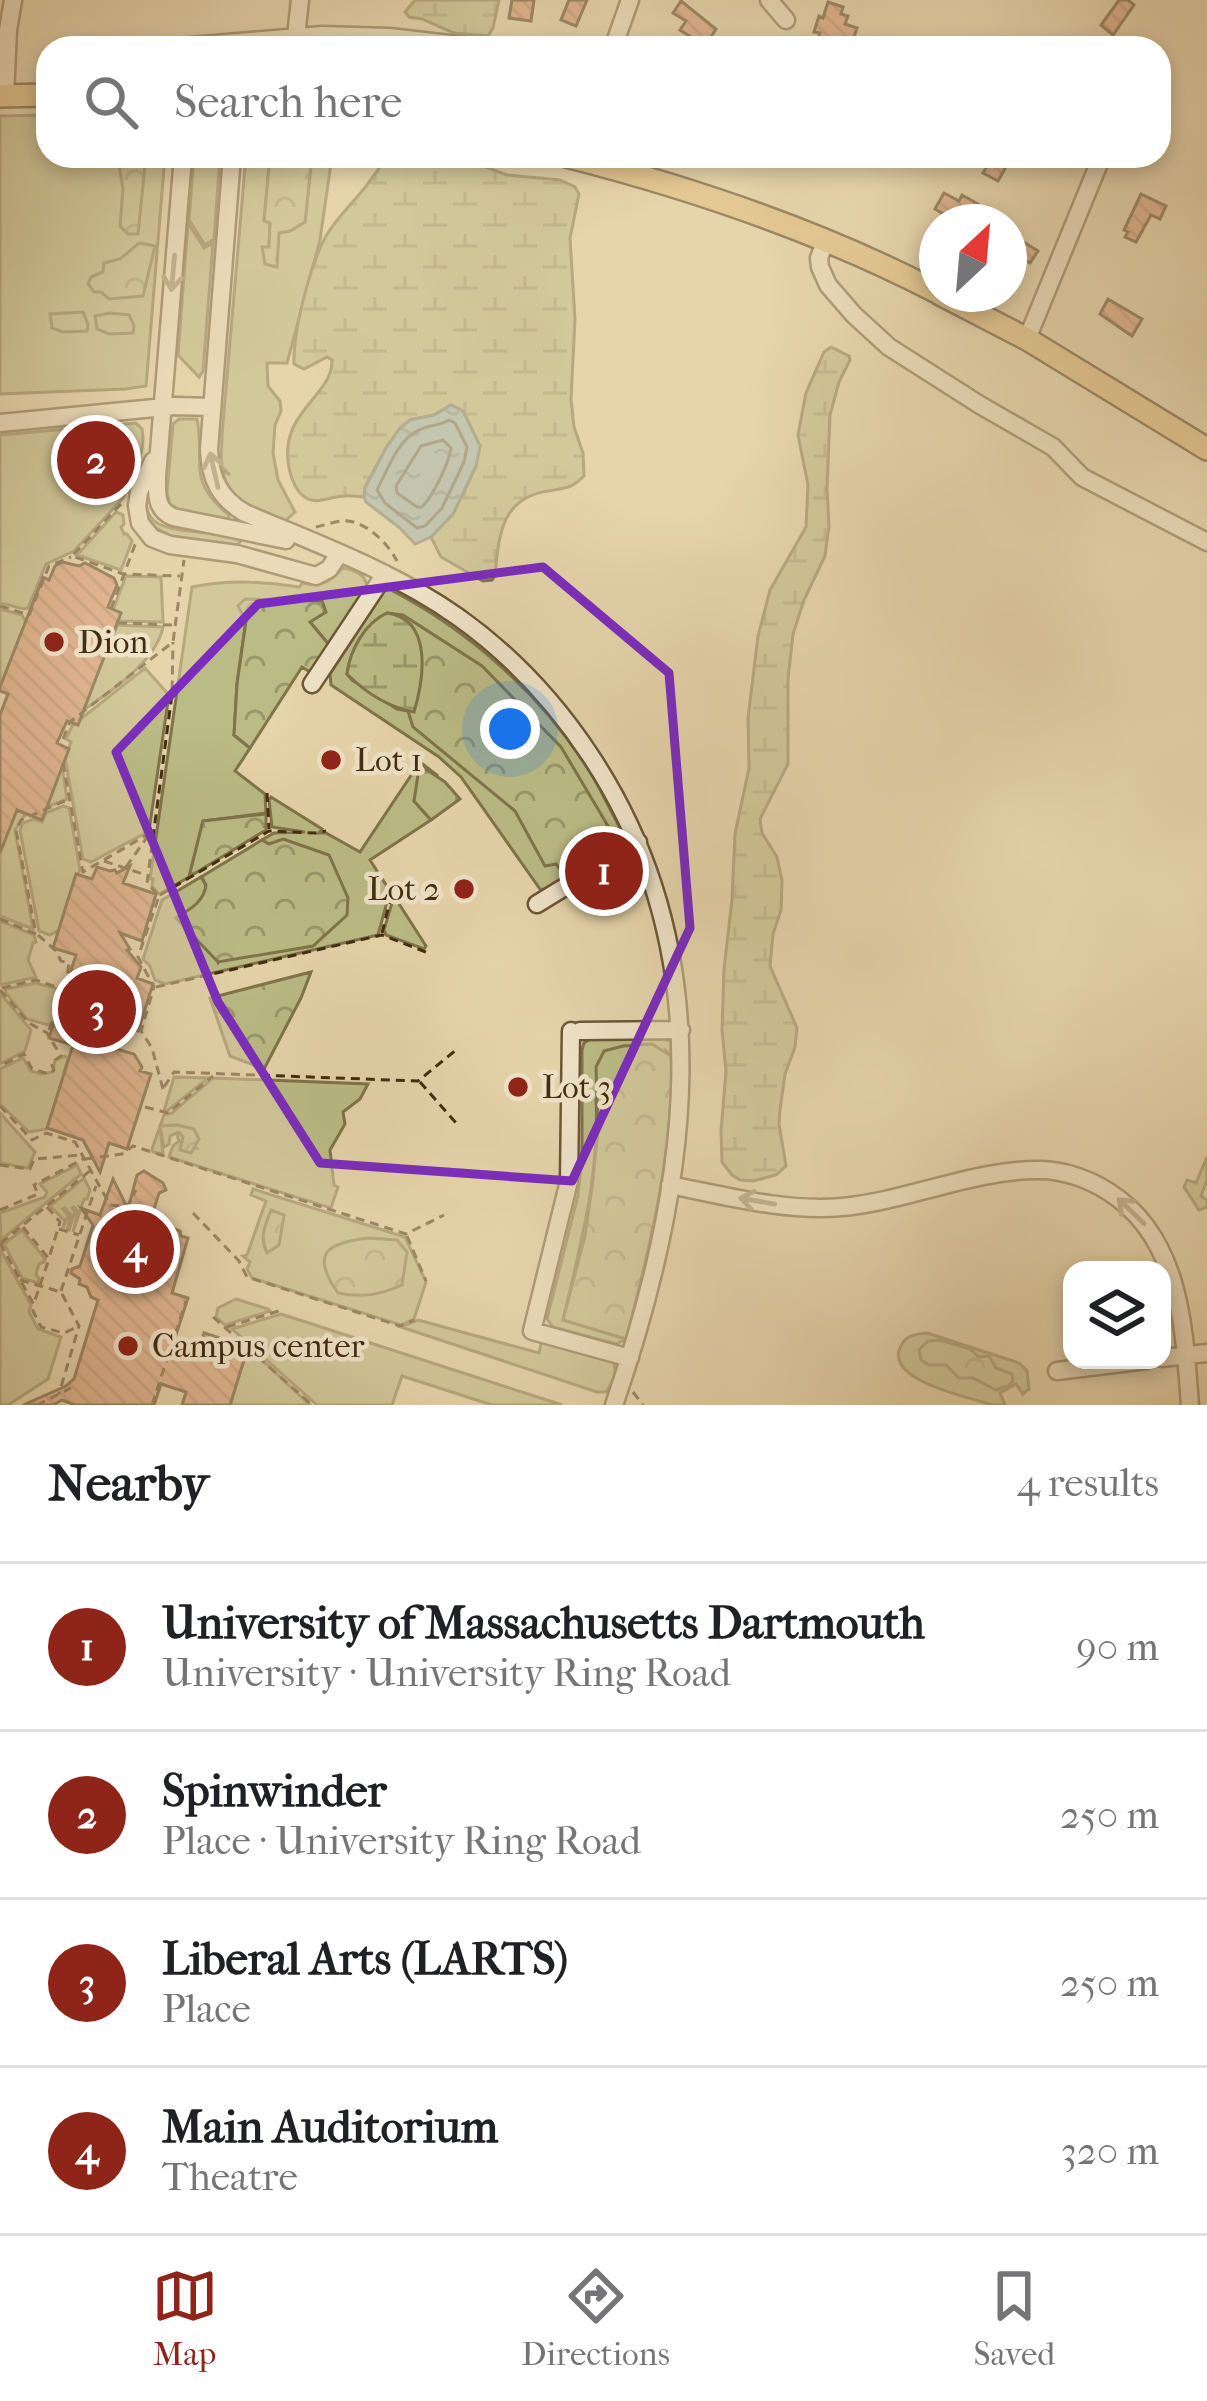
<!DOCTYPE html>
<meta charset="utf-8">
<style>
:root{--surface:#fff;--page:#f2f2f2;--text:#202124;--muted:#757577;--line:#e0e0e0;--accent:#8f2418}
body{margin:0;font-family:"IM FELL French Canon",serif;background:var(--page);color:var(--text)}
.controls{position:absolute;right:36px;bottom:36px;display:grid;overflow:hidden;border-radius:24px;box-shadow:0 6px 18px #0003}
.controls button{width:108px;height:108px;display:grid;place-items:center;padding:0;border:0;border-bottom:3px solid var(--line);background:var(--surface);color:var(--text);font:60px sans-serif}
.compass{position:absolute;left:919px;top:204px;width:108px;height:108px;border-radius:50%;background:var(--surface);box-shadow:0 6px 18px #0003;rotate:26deg}
.you{position:absolute;left:510px;top:729px;width:42px;height:42px;margin:-30px;border:9px solid #fff;border-radius:50%;background:#1a73e8;box-shadow:0 0 0 18px #1a73e833}
.badge{display:grid;place-items:center;width:78px;height:78px;border-radius:50%;background:var(--accent);color:#fff;font-size:39px;font-weight:700}
.pin{position:absolute;translate:-50% -50%;border:6px solid #fff;box-shadow:0 3px 12px #0006}
.list{margin:0;padding:0;list-style:none}
h2{display:flex;justify-content:space-between;align-items:center;height:156px;margin:0;padding:0 48px;font-size:51px}
h2 small{font-size:39px;font-weight:400;color:var(--muted)}
.list li{display:grid;grid-template-columns:78px 1fr auto;gap:36px;align-items:center;box-sizing:border-box;height:168px;padding:0 48px;border-top:3px solid var(--line)}
.list b{display:block;font-size:45px;white-space:nowrap}
.list p{margin:0;font-size:39px;white-space:nowrap;color:var(--muted)}
.list em{font-size:39px;font-style:normal;color:var(--muted)}
.icon{flex:none;width:66px;height:66px;fill:none;stroke:currentColor;stroke-width:2;stroke-linecap:round;stroke-linejoin:round}
.map{position:relative;flex:none;width:1207px;height:1405px;overflow:hidden}
.search{position:absolute;background:var(--surface);box-shadow:0 6px 18px #0003;left:36px;right:36px;top:36px;height:132px;display:flex;align-items:center;gap:30px;box-sizing:border-box;padding:0 42px;border-radius:36px;color:var(--muted);font-size:45px}
.sheet{height:828px;background:var(--surface)}
nav{display:flex;justify-content:space-around;align-items:center;box-sizing:border-box;height:168px;border-top:3px solid var(--line);background:var(--surface);font-size:33px;color:var(--muted)}
nav a{display:grid;justify-items:center;gap:6px}
nav .on{color:var(--accent)}
.map>svg:first-child{display:block}
.green{fill:#bbbb85;stroke:#7f744a;stroke-width:3}
.forest{fill:url(#forest-crowns);stroke:#7f744a;stroke-width:3}
.wetland{fill:url(#wetland-marsh);stroke:#7f744a;stroke-width:3}
.water{fill:url(#water-ripples);stroke:#787f73;stroke-width:3}
.lines{fill:none;stroke-linecap:round;stroke-linejoin:round}
.shore{stroke:#707162;stroke-width:3}
.building{fill:url(#building-back-hatch);stroke:#432d10;stroke-width:3}
.minor-casing{stroke:#6c5737;stroke-width:21}
.major-casing{stroke:#432d10;stroke-width:26}
.path{stroke:#432d10;stroke-width:3;stroke-dasharray:9 6;stroke-linecap:butt}
.minor{stroke:#efe3c8;stroke-width:16}
.major{stroke:#e3ba76;stroke-width:21}
.oneway{stroke:#99886c}
.marked{fill:none;stroke:#7b2cbf;stroke-width:9;stroke-linejoin:round}
.poi-dot{fill:#8f2418;stroke:#efe3c8;stroke-width:4.5}
.labels{text-anchor:middle;dominant-baseline:central;stroke-width:9;stroke-linejoin:round;paint-order:stroke}
.poi-label{font-size:33px;fill:#432d10;stroke:#efe3c8;text-anchor:start}
</style>
<div class="map">
<svg width="1207" height="1405" viewBox="0 0 1207 1405">
<defs>
<pattern id="forest-crowns" width="20" height="18" patternUnits="userSpaceOnUse" patternTransform="scale(3)"><rect width="20" height="18" fill="#bbbb85"/><path d="M2 6a3 3 0 1 1 6 0M12 15a3 3 0 1 1 6 0" fill="none" stroke="#9a986b"/></pattern>
<pattern id="wetland-marsh" width="20" height="14" patternUnits="userSpaceOnUse" patternTransform="scale(3)"><rect width="20" height="14" fill="#bbbb85"/><path d="M1 5h8M5 5V1M11 12h8M15 12V8" fill="none" stroke="#9a986b"/></pattern>
<pattern id="water-ripples" width="26" height="14" patternUnits="userSpaceOnUse" patternTransform="scale(3)"><rect width="26" height="14" fill="#9cb5b5"/><path d="M2 4q2-2 4 0t4 0M15 11q2-2 4 0t4 0" fill="none" stroke="#819492"/></pattern>
<pattern id="building-back-hatch" width="6" height="6" patternUnits="userSpaceOnUse" patternTransform="scale(3)"><rect width="6" height="6" fill="#da906f"/><path d="M-1 5l2 2M0 0l6 6M5-1l2 2" fill="none" stroke="#b2765a"/></pattern>
</defs>
<rect width="100%" height="100%" fill="#e6d4ab"/>
<filter id="stains"><feTurbulence type="fractalNoise" baseFrequency=".00167" numOctaves="4"/><feColorMatrix values="0 0 0 0 .2 0 0 0 0 .09 0 0 0 0 .02 0 0 0 .5 -.17"/></filter>
<radialGradient id="worn" r=".72"><stop offset=".6" stop-color="#630" stop-opacity="0"/><stop offset="1" stop-color="#630" stop-opacity=".3"/></radialGradient>
<path class="green" d="M48,115V156H165L146,386L125,389L0,394V116Z
M194,156H220L214,239L205,245L189,220Z
M246,156H270L264,220L270,222L269,248L276,267L278,233L305,222L312,156H332L320,240L287,363H267L268,386L280,401L281,411L275,425L273,453L278,480L295,512L285,521C255,511 230,502 222,470L230,475L221,466L222,435Z
M188,223L204,248L213,243L203,371L199,377L178,355Z
M179,419H197C206,463 185,479 229,515V519L181,511L170,504L167,492L173,424Z
M136,423L142,429C146,449 137,466 129,484L133,487L130,493L126,490L124,497L74,551L46,564L28,608L24,609L0,603V435Z
M145,497C146,509 148,518 159,524C176,533 220,532 242,538V540L237,545L171,536L156,528L147,518Z
M116,512L123,515L124,524L121,527L124,534H127L132,541L121,570L77,555Z
M343,568C355,570 367,575 367,588L330,646L310,622L246,620L237,684L234,735L250,748L235,771L265,794L266,813L203,821L189,877L159,894L152,886L153,879H150L192,587C233,579 263,582 299,587L303,583C321,588 331,581 343,568Z
M126,576L161,577L163,622L118,621L121,613L113,610Z
M389,589C471,631 545,698 593,777C604,796 613,816 624,835L620,842L551,890L540,889L461,777L439,757L331,685L330,674L385,590Z
M0,609L22,615L26,622L0,687Z
M117,625L163,627C156,665 98,700 67,721L99,640L110,644Z
M145,668L169,695L149,831L91,862L83,859L65,758L71,742L66,739L72,726Z
M420,762L438,776L424,768L414,801L431,820L370,860L390,891L378,935L165,984L155,980L150,966L143,959L162,900L201,877L206,885L205,895L197,904L218,962L269,845L262,840L274,833L305,832L272,827L269,800L271,797L322,829L319,833H326L360,852Z
M62,766L67,799L24,816L15,830L33,929L0,916V824L7,807L25,813L43,800Z
M63,806L69,808L80,870L67,902L61,929L50,935L39,931L20,830L23,823L34,819L42,822L46,813Z
M394,896L426,946L424,949L386,935L384,930Z
M0,921L34,935L36,942L33,943L28,960L36,977L0,985Z
M36,983L65,991L55,1021L48,1025L27,1019L5,992L6,989Z
M0,993L31,1030L25,1051L0,1064Z
M590,1039H664L671,1041V1056L665,1050L596,1099C600,1175 580,1246 563,1320L626,1339L616,1344L553,1327L547,1319L578,1195L582,1157V1050L584,1043Z
M65,1056L68,1059L64,1072L66,1074L47,1129L29,1132L0,1104V1069L23,1058L31,1071L42,1074L53,1072L55,1060Z
M174,1077L208,1078L167,1111H164Z
M213,1078L368,1084L360,1099L343,1112L345,1124L330,1150L334,1185L338,1187L331,1208L169,1157L173,1146L179,1141L177,1135L179,1132L183,1137L181,1145L196,1148L177,1125L160,1128L163,1154L153,1152L152,1149L164,1115L172,1113Z
M0,1113L35,1152L28,1168L0,1163Z
M1207,1157V1180L1201,1196L1207,1200V1207L1199,1210L1184,1187L1187,1180L1196,1183Z
M77,1165L81,1174L1,1240L0,1213L45,1197L47,1192L40,1184Z
M84,1178L90,1190L87,1199H84L73,1232L78,1212L74,1207L72,1208L75,1212L69,1230H67L71,1215L65,1208L63,1209L68,1216L63,1228L65,1221L50,1206Z
M253,1189L405,1237L426,1282L414,1319L401,1325L252,1278L247,1269L250,1262L243,1256L247,1255L266,1201L251,1195Z
M22,1230L45,1259L44,1262L39,1264L36,1274L39,1279L38,1283L22,1278L4,1244Z
M0,1249L31,1305L29,1312L38,1329L61,1337L48,1379L8,1405H0Z
M236,1299L268,1309L270,1311L225,1325L216,1317L218,1308Z
M281,1314L562,1405H492L402,1376L392,1405H317L232,1329Z
M418,1320L539,1353L542,1340L612,1359C619,1371 613,1382 606,1392H597L401,1327Z
M927,1333L1019,1363L1027,1371L1029,1389L1023,1394L1016,1384L1000,1393L1005,1405H993C972,1398 879,1380 902,1344C907,1335 917,1334 927,1333Z
M248,1347L310,1405H230Z"/>
<path class="forest" d="M107,156H146L138,234H128L120,226L123,189L119,165Z
M270,156H312L305,222L290,231L279,233L277,267L265,264L262,247H269L270,223L264,221Z
M139,243L155,246L143,296L109,299L101,292H94L88,284L91,277L103,272L104,263L120,259Z
M83,312L88,324L87,331L63,332L52,328L50,314Z
M110,313L129,315L134,326L133,333L109,334L97,329L95,316Z
M245,599L322,601L326,612L310,622L330,646L313,674L302,667L250,748L234,735L237,684L246,621L238,606Z
M387,613L403,615L482,666L561,747L614,836L564,874L556,864L545,866L515,811L413,727L408,711L397,709L352,680L347,674C350,650 365,623 387,613Z
M424,768L445,782L460,799L431,820L414,801L418,775Z
M266,814V830L189,877L203,821Z
M283,839L329,855L348,898L347,915L313,946L218,962L176,918C190,909 204,902 206,885L201,877L262,840L269,844Z
M311,972L301,998L264,1069L230,1056L210,998Z
M652,1044L671,1056C675,1146 649,1252 626,1339L563,1320L585,1236L592,1187L598,1130L596,1067L604,1051L623,1046Z
M177,1125L194,1129L199,1139L191,1153L180,1150L183,1137L179,1132L170,1136L169,1144L164,1147L160,1126Z
M271,1210L284,1215L279,1245L267,1253C259,1237 265,1226 271,1210Z
M369,1238L397,1240L407,1252L402,1285C380,1295 361,1298 338,1293C309,1252 328,1243 369,1238Z
M940,1340L970,1349L979,1357L989,1356L996,1368L1012,1374L1013,1381L1007,1387L996,1390L973,1378H959L946,1365H929L921,1360L919,1350L928,1341Z"/>
<path class="wetland" d="M415,0H499L493,28L488,36L454,33L422,19L409,17L405,12Z
M393,156L446,157L475,163L507,175L560,180L575,187L579,194L570,238L575,319L571,399L574,427L583,453L584,476C571,489 565,488 548,491C501,498 499,535 495,575L492,580L483,581L441,557L431,537L453,514L476,466L480,446L463,411L451,405L434,415L410,420L400,428L386,448L365,487L364,497C357,497 351,495 345,496C333,496 318,504 308,499C297,494 291,479 289,468C278,411 333,397 332,360L327,357L304,369L294,364C293,331 310,265 326,236C336,219 350,206 362,191C373,178 378,166 393,156Z
M831,347L849,356L850,360L839,382L830,415L827,489L829,526L825,556L804,600L793,634L788,679V764L760,819L762,833L777,857L782,881L781,910L773,934L770,966L797,1028L795,1047L785,1074L780,1110L779,1124L786,1166L776,1175L753,1181L740,1180L732,1175L722,1162L721,1131L726,1071L722,1030L724,969L732,900L735,834L749,768L748,718L758,636L770,590L806,527L808,485L798,435L806,393L824,352Z
M387,613C433,619 424,679 414,712C388,707 365,692 347,674C350,650 365,623 387,613Z"/>
<path class="water" d="M451,405L463,411L480,446L476,466L453,514L431,537L415,544L400,528L366,502L364,497L365,488L386,448L400,428L410,420L434,415Z"/>
<g class="lines">
<path class="shore" d="M449,420L455,423L467,447L464,462L442,508L425,526L417,528L385,503L377,490C387,471 398,439 419,430C429,425 439,426 449,420Z
M443,440L451,448C449,463 433,496 422,507H417L397,493L396,486L421,446Z"/>
</g>
<path class="building" d="M512,0H534L531,21L509,18Z
M569,0H587L576,26L561,20Z
M1119,0H1128L1134,5L1113,35L1101,25Z
M681,1L716,29L705,46L680,30L686,21L673,13Z
M828,2L843,7L841,14L848,16L845,24L857,28L852,43L846,41L843,48H815L820,33L814,32L819,16L823,18Z
M993,156H1012L998,181L983,173Z
M944,193L959,201L962,195L978,204L968,222H950L952,219L935,209Z
M1141,194L1166,206L1160,219L1151,215L1136,242L1125,237L1128,232L1124,230Z
M1009,233L1038,251L1030,263L1020,257L1018,261L1009,255Z
M1108,299L1142,319L1132,336L1100,314Z
M62,562L79,566L85,563L114,578L117,585L108,607L121,613L78,725L67,721L57,743L69,749L42,820L17,810L0,853V715L8,694L0,691V687L43,577L49,580L55,566Z
M130,866L123,883L156,894L142,941L120,933L130,949L127,950L141,967L137,978L153,984L138,1031L118,1024L126,1039L113,1048L134,1054L142,1067L140,1071L151,1074L127,1149L109,1143L100,1172L83,1140L47,1128L73,1045L49,1038L76,955L53,948L76,874L92,879L97,867L110,871L115,870L117,873Z
M144,1171L163,1183L166,1190L159,1193L151,1219L180,1231L181,1236L188,1238L172,1293L188,1298L174,1341L199,1349L204,1333L248,1347L230,1405H182L186,1392L161,1384L154,1405H75L62,1400L53,1405H23L66,1386L74,1379L98,1300L91,1297L87,1287L79,1284L80,1279L71,1273L72,1269L80,1266L93,1225L81,1208L100,1215L113,1179L128,1209L137,1175Z"/>
<g class="lines">
<defs>
<path id="minor" d="M769,0L786,20
M296,36L300,0
M166,48L322,35L389,37L485,48
M613,48L630,0
M5,96L8,30L13,0
M183,156L157,476C157,494 155,509 173,517L286,540
M232,156L209,449C210,478 219,498 245,513C317,544 393,571 458,617C510,654 555,702 590,755C724,957 689,1188 614,1405
M825,242L819,258L820,267L828,285L854,315L889,347L980,405L1053,447L1082,477L1207,542
M1027,339L1102,156
M0,423L175,406L212,407
M153,461L139,492L137,506L140,523L152,538L170,545L237,554L316,576L329,569L339,554
M312,684L385,574
M537,904L638,842
M571,1031L569,1181L532,1331L630,1358
M580,1031L681,1030
M670,1185C726,1196 785,1212 842,1207C907,1201 976,1169 1040,1170C1063,1170 1089,1179 1109,1192C1181,1238 1184,1328 1190,1405
M1162,1358L1207,1353
M1057,1371L1147,1360"/>
<path id="major" d="M0,96L48,95
M566,156C692,188 821,232 937,292
M940,294L1027,339L1207,449"/>
</defs>
<use href="#minor" class="minor-casing"/>
<use href="#major" class="major-casing"/>
<path class="path" d="M121,504L72,556L123,574L180,576
M316,527C326,525 338,520 348,521C368,523 389,545 397,561
M0,606L29,615L49,566L71,557
M111,609L136,542
M118,623L173,625
M63,739L70,722L173,642L184,560
M63,763L83,872L152,832
M267,793L269,829
M104,861L146,875
M126,867L148,836
M160,895L269,831L315,833L326,831
M0,919L36,934L16,830L21,820L69,799
M382,933L392,893
M38,935L56,951L61,961L69,963L65,991L48,1032
M156,987L382,935L431,954
M2,988L36,980L62,989
M0,990L29,1023L47,1033L61,1056L51,1063L54,1070L49,1074L32,1069L24,1054L0,1066
M420,1082L456,1123
M164,1087L174,1072L418,1081L456,1050
M163,1089L152,1048L141,1031L154,987L138,957L159,896L147,883L172,694L173,642
M0,1106L32,1140L46,1133L75,1142L110,1205L127,1207L136,1190
M145,1107L168,1113L213,1076
M85,1159L122,1154L133,1146L406,1234L444,1215
M0,1165L30,1169L34,1159L81,1155
M47,1207L60,1222L49,1258
M0,1210L38,1194L34,1185L83,1159
M193,1213L239,1261L247,1277L400,1326L414,1320
M23,1227L49,1259L34,1303
M59,1229L79,1235
M407,1236L426,1281
M0,1243L34,1305L33,1311L41,1327L64,1333L77,1327
M1,1243L91,1170
M20,1280L61,1292L79,1326L59,1394
M61,1291L96,1186
M213,1317L312,1405
M227,1327L282,1310
M633,1392L643,1405
M37,1405L71,1388
M152,1405L186,1301"/>
<use href="#minor" class="minor"/>
<use href="#major" class="major"/>
</g>
<defs><path id="oneway-shaft" d="M-6 0H5M1.5-3L5.5 0L1.5 3" fill="none" stroke-width="1.6" stroke-linecap="round" stroke-linejoin="round" transform="scale(3)"/></defs>
<g class="oneway">
<use href="#oneway-shaft" transform="translate(173 273) rotate(95)"/>
<use href="#oneway-shaft" transform="translate(214 470) rotate(-103)"/>
<use href="#oneway-shaft" transform="translate(757 1201) rotate(-170)"/>
<use href="#oneway-shaft" transform="translate(1131 1211) rotate(-136)"/>
</g>
<path d="M0 0H1207V1405H0ZM543,567L669,673L690,928L572,1181L320,1163L218,1002L116,752L258,604Z" fill="#e6d4ab" fill-opacity=".55" fill-rule="evenodd"/>
<path class="marked" d="M543,567L669,673L690,928L572,1181L320,1163L218,1002L116,752L258,604Z"/>
<g class="poi-dot">
<circle cx="54" cy="642" r="12"/>
<circle cx="331" cy="760" r="12"/>
<circle cx="464" cy="889" r="12"/>
<circle cx="518" cy="1087" r="12"/>
<circle cx="128" cy="1346" r="12"/>
</g>
<g class="labels">
<g class="poi-label">
<text x="78" y="642">Dion</text>
<text x="355" y="760">Lot 1</text>
<text x="440" y="889" text-anchor="end">Lot 2</text>
<text x="542" y="1087">Lot 3</text>
<text x="152" y="1346">Campus center</text>
</g>
</g>
<rect width="100%" height="100%" filter="url(#stains)"/>
<rect width="100%" height="100%" fill="url(#worn)"/>
</svg>
<div class="controls">
<button><svg class="icon" aria-label="layers" viewBox="0 0 24 24"><path d="M12 4l9 5-9 5-9-5zM3 14l9 5 9-5"/></svg></button>
</div>
<svg class="compass" viewBox="-18 -18 36 36"><path d="M0-13l5 13h-10z" fill="#e53935"/><path d="M0 13l5-13h-10z" fill="#757577"/></svg>
<div class="you"></div>
<div class="pin badge" style="left:604px;top:871px">1</div>
<div class="pin badge" style="left:96px;top:460px">2</div>
<div class="pin badge" style="left:97px;top:1009px">3</div>
<div class="pin badge" style="left:135px;top:1249px">4</div>
<div class="search"><svg class="icon" aria-label="search" viewBox="0 0 24 24"><circle cx="10" cy="10" r="6"/><path d="M15 15l6 6"/></svg>Search here</div>
</div>
<section class="sheet">
<h2>Nearby<small>4 results</small></h2>
<ul class="list">
<li><span class="badge">1</span><div><b>University of Massachusetts Dartmouth</b><p>University · University Ring Road</p></div><em>90 m</em></li>
<li><span class="badge">2</span><div><b>Spinwinder</b><p>Place · University Ring Road</p></div><em>250 m</em></li>
<li><span class="badge">3</span><div><b>Liberal Arts (LARTS)</b><p>Place</p></div><em>250 m</em></li>
<li><span class="badge">4</span><div><b>Main Auditorium</b><p>Theatre</p></div><em>320 m</em></li>
</ul>
</section>
<nav>
<a class="on"><svg class="icon" aria-label="map" viewBox="0 0 24 24"><path d="M3 6l6-2 6 2 6-2v14l-6 2-6-2-6 2zM9 4v14M15 6v14"/></svg>Map</a>
<a><svg class="icon" aria-label="directions" viewBox="0 0 24 24"><path d="M12 3l9 9-9 9-9-9zM9 14v-3h6M13 9l2 2-2 2"/></svg>Directions</a>
<a><svg class="icon" aria-label="saved" viewBox="0 0 24 24"><path d="M7 4h10v16l-5-4-5 4z"/></svg>Saved</a>
</nav>
